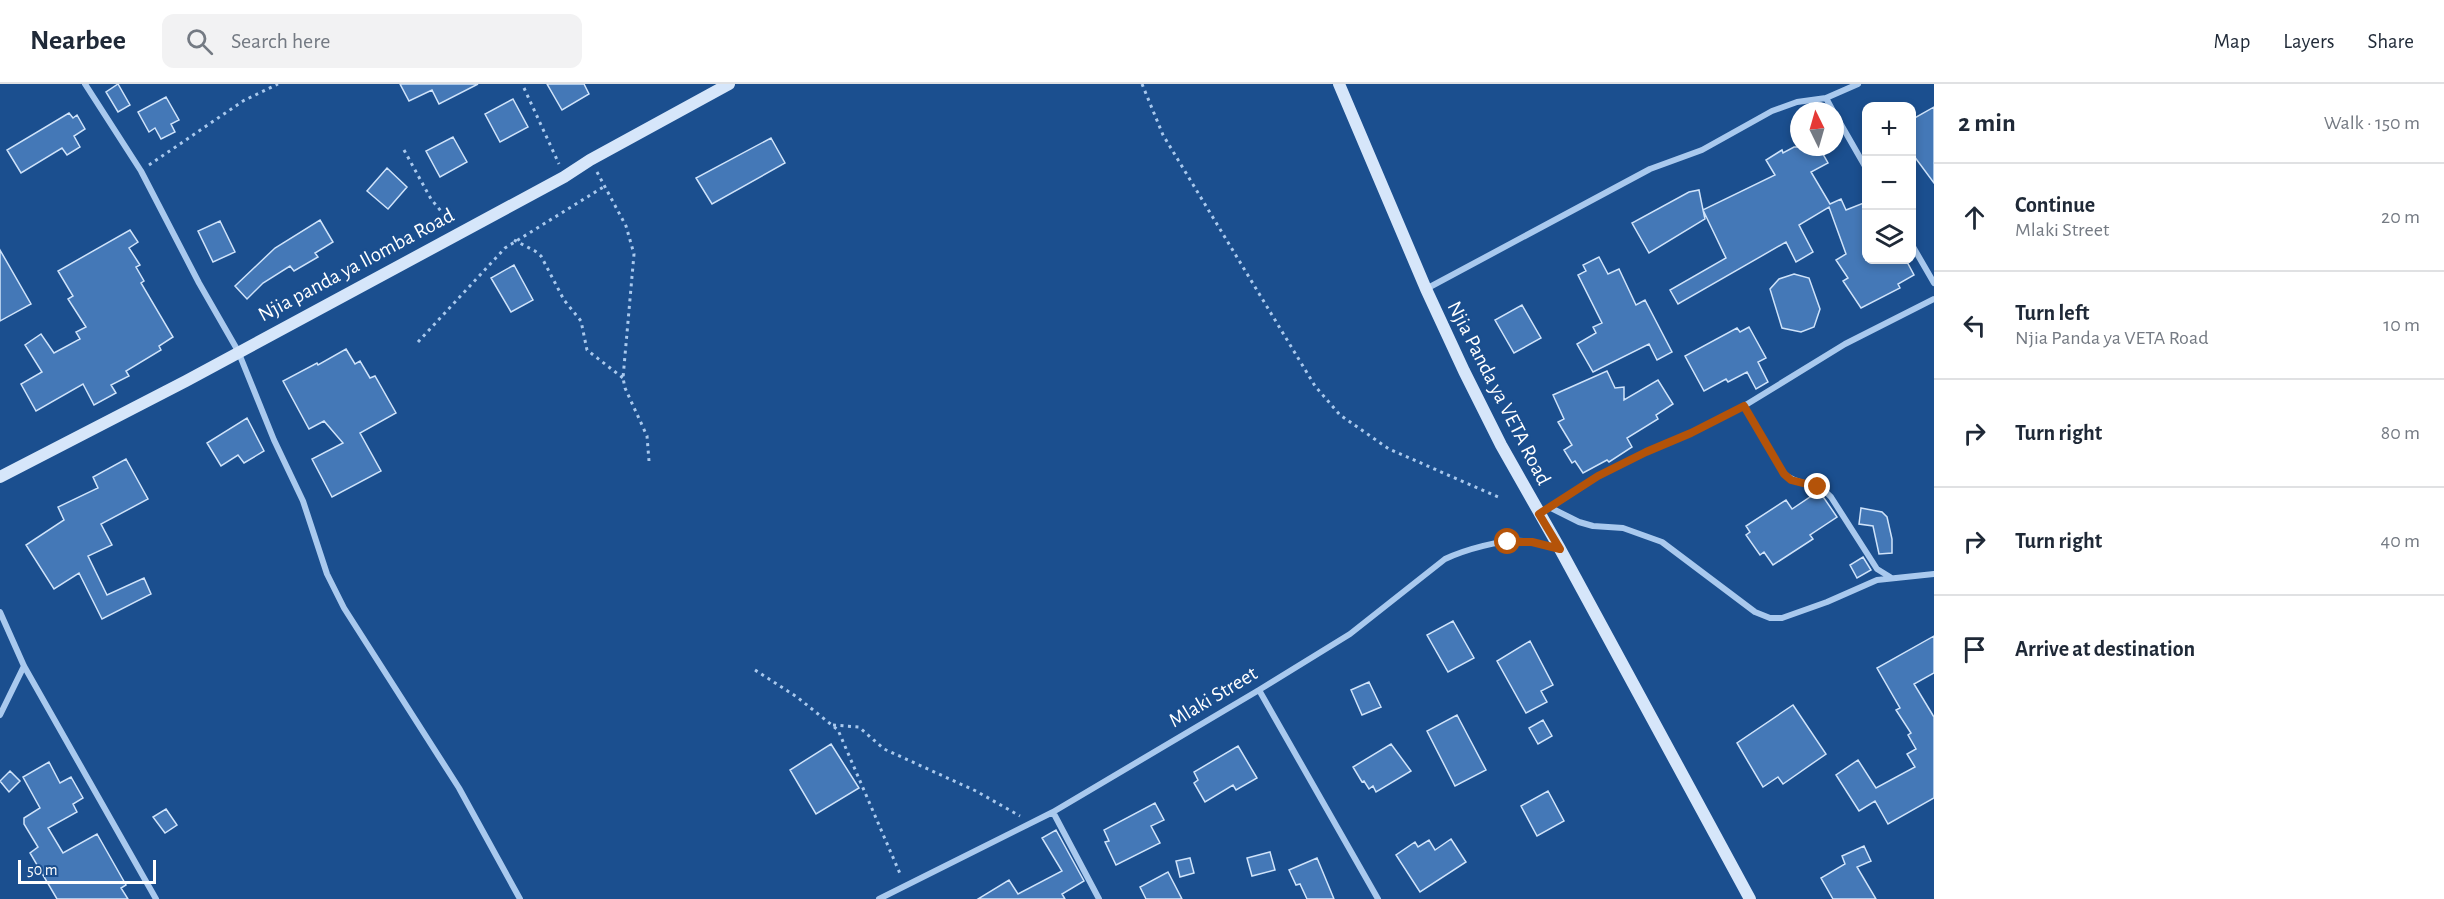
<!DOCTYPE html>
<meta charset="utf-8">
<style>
:root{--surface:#fff;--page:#f2f2f3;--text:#1f2937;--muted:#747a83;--line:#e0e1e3}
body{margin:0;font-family:"Alegreya Sans",sans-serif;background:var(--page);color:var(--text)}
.controls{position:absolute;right:18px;top:18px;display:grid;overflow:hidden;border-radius:12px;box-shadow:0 3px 9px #0003}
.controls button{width:54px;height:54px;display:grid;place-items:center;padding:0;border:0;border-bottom:2px solid var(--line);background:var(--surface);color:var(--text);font:30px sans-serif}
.compass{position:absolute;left:1790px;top:18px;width:54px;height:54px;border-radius:50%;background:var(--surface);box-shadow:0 3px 9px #0003;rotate:355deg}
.scale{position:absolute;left:18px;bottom:15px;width:138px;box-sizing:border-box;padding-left:6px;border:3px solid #fff;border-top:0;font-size:16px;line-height:21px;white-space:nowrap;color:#fff;-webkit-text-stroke:4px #1b4f8f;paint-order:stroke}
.stop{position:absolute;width:18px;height:18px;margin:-14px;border:4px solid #b45309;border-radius:50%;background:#fff}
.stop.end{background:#b45309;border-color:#fff;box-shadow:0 2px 6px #0008}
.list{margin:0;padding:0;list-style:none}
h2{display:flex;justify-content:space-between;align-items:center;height:78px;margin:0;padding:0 24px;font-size:26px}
h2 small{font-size:20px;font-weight:400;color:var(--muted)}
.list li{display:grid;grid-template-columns:39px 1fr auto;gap:18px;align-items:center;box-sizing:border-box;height:108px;padding:0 24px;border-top:2px solid var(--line)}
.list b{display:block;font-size:22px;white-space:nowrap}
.list p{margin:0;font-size:20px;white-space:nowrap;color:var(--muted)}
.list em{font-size:20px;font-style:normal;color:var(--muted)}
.icon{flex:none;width:33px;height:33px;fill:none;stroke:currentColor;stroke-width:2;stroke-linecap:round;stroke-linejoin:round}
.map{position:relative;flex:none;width:1934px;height:815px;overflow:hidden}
header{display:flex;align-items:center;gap:36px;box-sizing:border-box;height:84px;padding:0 30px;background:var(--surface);border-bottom:2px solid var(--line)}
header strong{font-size:28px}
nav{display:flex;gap:33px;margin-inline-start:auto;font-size:21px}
.search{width:420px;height:54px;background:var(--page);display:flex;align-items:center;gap:15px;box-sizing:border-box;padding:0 21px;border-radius:12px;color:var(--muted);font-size:22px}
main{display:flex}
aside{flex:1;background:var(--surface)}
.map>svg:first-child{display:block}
.building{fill:#4478b7;stroke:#cfe3fa;stroke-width:1.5}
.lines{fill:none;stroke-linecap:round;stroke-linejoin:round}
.path{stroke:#a9c9ee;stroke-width:3;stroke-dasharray:3 4.5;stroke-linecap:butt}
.street{stroke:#a9c9ee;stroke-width:6}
.secondary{stroke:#d6e6fa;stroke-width:12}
.route{stroke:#b45309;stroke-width:8}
.labels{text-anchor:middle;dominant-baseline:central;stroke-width:4.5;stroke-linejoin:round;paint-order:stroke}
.street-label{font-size:21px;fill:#fff;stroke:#1b4f8f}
</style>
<header>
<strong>Nearbee</strong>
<div class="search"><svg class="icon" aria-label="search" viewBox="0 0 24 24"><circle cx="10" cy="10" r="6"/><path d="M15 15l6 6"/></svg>Search here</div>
<nav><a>Map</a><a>Layers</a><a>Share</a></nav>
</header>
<main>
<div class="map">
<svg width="1934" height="815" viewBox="0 0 1934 815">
<rect width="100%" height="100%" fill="#1b4f8f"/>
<path class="building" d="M118,0L130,21L118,28L106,8Z
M400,0H478L439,20L432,6L409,17Z
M547,0H584L589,10L562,26Z
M166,13L179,36L171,40L175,48L161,55L155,44L149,48L138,28Z
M513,15L528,43L500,58L485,30Z
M1934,23V99L1911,68V36Z
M69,29L73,34L77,31L85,45L74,52L80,63L67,71L62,64L21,89L7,66Z
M453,53L467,78L440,93L426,67Z
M771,54L785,79L712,120L696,94Z
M1794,63H1819L1828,79L1811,88L1830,120L1841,115L1846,126L1866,118V176H1906L1914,191L1898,200L1900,204L1861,224L1843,197L1848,194L1836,176L1846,170L1829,123L1799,141L1813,168L1796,178L1786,158L1678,220L1670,206L1726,174L1703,126L1705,135L1649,169L1632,139L1689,108L1699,106L1703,126L1775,91L1766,76L1782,66L1783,69Z
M387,84L407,103L388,125L367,107Z
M320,136L333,158L315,169L318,173L294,187L290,182L263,199L247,215L235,202L275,164Z
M220,137L235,168L213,178L198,147Z
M130,146L138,158L129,164L140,181L136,183L144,197L141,199L173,253L159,262L161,266L126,287L129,292L111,301L116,309L94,321L83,300L36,327L21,300L42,288L25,261L41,250L54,269L80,255L76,248L86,243L68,215L73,212L58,187Z
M0,166L31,220L0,237Z
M1599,173L1608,190L1619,185L1636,221L1645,216L1672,268L1657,276L1649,260L1593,288L1577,260L1596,249L1593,243L1602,239L1578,191L1586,187L1583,181Z
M514,181L533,216L511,228L491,194Z
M1794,190L1809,194L1820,225L1814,243L1801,248L1782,244L1770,205L1779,195Z
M1522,221L1541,254L1514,269L1495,236Z
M1749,243L1766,274L1758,278L1768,298L1756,305L1747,288L1728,298L1726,295L1704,307L1685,272L1737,244L1740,248Z
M346,265L355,280L360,277L370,294L375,292L396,329L360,349L381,387L332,413L312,375L343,359L324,337L309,345L283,297L317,279L318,281Z
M1607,287L1615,304L1624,303V316L1658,296L1673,320L1656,331L1658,335L1627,354L1632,363L1609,378L1607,376L1583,389L1575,377L1572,379L1564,366L1572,361L1558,338L1564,335L1553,311Z
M247,334L264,367L244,379L238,371L221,382L207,359Z
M126,375L148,415L101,440L112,461L88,472L107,511L144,494L151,510L102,535L79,489L54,505L26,461L64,436L58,423L98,404L93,393Z
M1816,409L1824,414L1837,433L1810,451L1813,455L1773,481L1764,468L1760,471L1746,451L1750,448L1746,442L1786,416L1792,425Z
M1861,424L1882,428L1887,433L1892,455V469L1879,470L1873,442L1859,440Z
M1863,473L1871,486L1857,494L1850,481Z
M1453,537L1474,574L1448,588L1427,551Z
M1934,552V589L1914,600L1934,633V714L1888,740L1875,717L1859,727L1836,691L1858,676L1876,704L1915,683L1907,670L1916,665L1908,651L1911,649L1896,626L1900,624L1877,584Z
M1530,557L1553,601L1541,607L1547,618L1526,629L1497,577Z
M1369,598L1381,623L1362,631L1351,606Z
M1793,621L1826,670L1783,700L1778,693L1763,703L1737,659Z
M1457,631L1486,686L1455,702L1427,647Z
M1543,636L1552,652L1538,660L1529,644Z
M831,660L859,704L816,730L790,686Z
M1391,660L1411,687L1376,708L1373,702L1369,705L1364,697L1362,698L1353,683Z
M1238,662L1257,694L1236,706L1233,701L1205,718L1194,699L1198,696L1194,688Z
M49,678L60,699L71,693L83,714L73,720L77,728L48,744L63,769L97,750L126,801L121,804L128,815H57L30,769L38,763L24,740V734L40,724L23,693Z
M10,687L20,697L9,708L0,697Z
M1548,707L1564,737L1537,752L1521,722Z
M1155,719L1164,736L1151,742L1160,759L1116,781L1105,758L1109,757L1104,746Z
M166,725L177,741L165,749L153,733Z
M1056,746L1084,797L1062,810L1065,815H978L1009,796L1018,810L1062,787L1042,754Z
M1451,755L1466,778L1420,808L1396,771L1415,758L1418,763L1429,756L1435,766Z
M1864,762L1871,777L1857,783L1876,815H1833L1821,794L1845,780L1842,772Z
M1270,768L1275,786L1252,792L1247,774Z
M1190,774L1194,789L1180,793L1176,777Z
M1317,774L1334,815H1307L1300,800L1296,801L1289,786Z
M1168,788L1182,815H1146L1140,803Z"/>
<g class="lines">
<path class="path" d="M1142,0L1163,51L1315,302L1340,331L1389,365L1498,413
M524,4L559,80
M404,66L431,115L450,138
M149,81L243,17L278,0
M597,88L626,142L634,170L623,294L625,304L647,352L649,377
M514,156L535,167L541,172L564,216L581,237L587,266L623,294
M418,258L505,164L605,102
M755,586L797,613L838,646L901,792
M833,641L859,643L884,665L976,707L1020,732"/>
<path class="street" d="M85,0L141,87L199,199L238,267L274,356L303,417L327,490L344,524L459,704L520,815
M1826,14L1833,27
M1835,30L1866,84
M1912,161L1934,199
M1426,205L1650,85L1702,66L1772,27L1797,18L1826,14L1858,0
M1744,322L1784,390C1799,402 1818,398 1831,413L1877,485L1890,493
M1551,424L1579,438L1593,442L1623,444L1662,458L1755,528L1770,534H1782L1827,518L1877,496L1934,490
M1540,430L1598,392L1646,368L1691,349L1744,322L1845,260L1934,215
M0,528L24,582L156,815
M1259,606L1378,815
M0,631L24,582
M1053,728L1099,815
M879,815L1053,728L1259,606L1350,550L1445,475C1464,466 1502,455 1523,457C1535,458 1548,462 1560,465"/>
<path class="secondary" d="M1339,0L1426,205L1464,287L1501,361L1560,465L1750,815
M0,393L186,297L564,93L590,76L729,0"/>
</g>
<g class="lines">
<path class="route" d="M1508,458H1532L1560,465L1539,430L1598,392L1646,368L1691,349L1744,322L1784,390L1791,396L1818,403"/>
</g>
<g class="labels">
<g class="street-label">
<text transform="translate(356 181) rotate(-28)">Njia panda ya Ilomba Road</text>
<text transform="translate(1499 309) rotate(63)">Njia Panda ya VETA Road</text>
<text transform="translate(1213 613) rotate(-31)">Mlaki Street</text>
</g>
</g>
</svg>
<div class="controls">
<button>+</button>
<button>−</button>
<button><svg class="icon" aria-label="layers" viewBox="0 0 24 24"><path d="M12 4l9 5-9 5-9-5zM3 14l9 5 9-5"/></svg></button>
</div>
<svg class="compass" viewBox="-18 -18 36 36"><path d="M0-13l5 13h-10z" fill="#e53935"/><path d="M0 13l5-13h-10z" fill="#747a83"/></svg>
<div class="scale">50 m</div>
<div class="stop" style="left:1508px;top:458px"></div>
<div class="stop end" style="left:1818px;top:403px"></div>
</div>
<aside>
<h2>2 min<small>Walk · 150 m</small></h2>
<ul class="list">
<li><svg class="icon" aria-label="ahead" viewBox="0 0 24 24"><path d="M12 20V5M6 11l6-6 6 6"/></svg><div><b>Continue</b><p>Mlaki Street</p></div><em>20 m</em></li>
<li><svg class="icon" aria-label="left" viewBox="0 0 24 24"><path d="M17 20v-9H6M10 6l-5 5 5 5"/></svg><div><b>Turn left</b><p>Njia Panda ya VETA Road</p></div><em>10 m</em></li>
<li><svg class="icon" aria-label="right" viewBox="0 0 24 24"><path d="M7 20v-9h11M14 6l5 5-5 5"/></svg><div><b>Turn right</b></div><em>80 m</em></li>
<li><svg class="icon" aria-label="right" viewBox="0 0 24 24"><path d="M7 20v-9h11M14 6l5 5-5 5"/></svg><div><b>Turn right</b></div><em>40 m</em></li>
<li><svg class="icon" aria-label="arrive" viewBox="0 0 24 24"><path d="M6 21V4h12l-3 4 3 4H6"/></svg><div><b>Arrive at destination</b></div></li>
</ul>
</aside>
</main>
